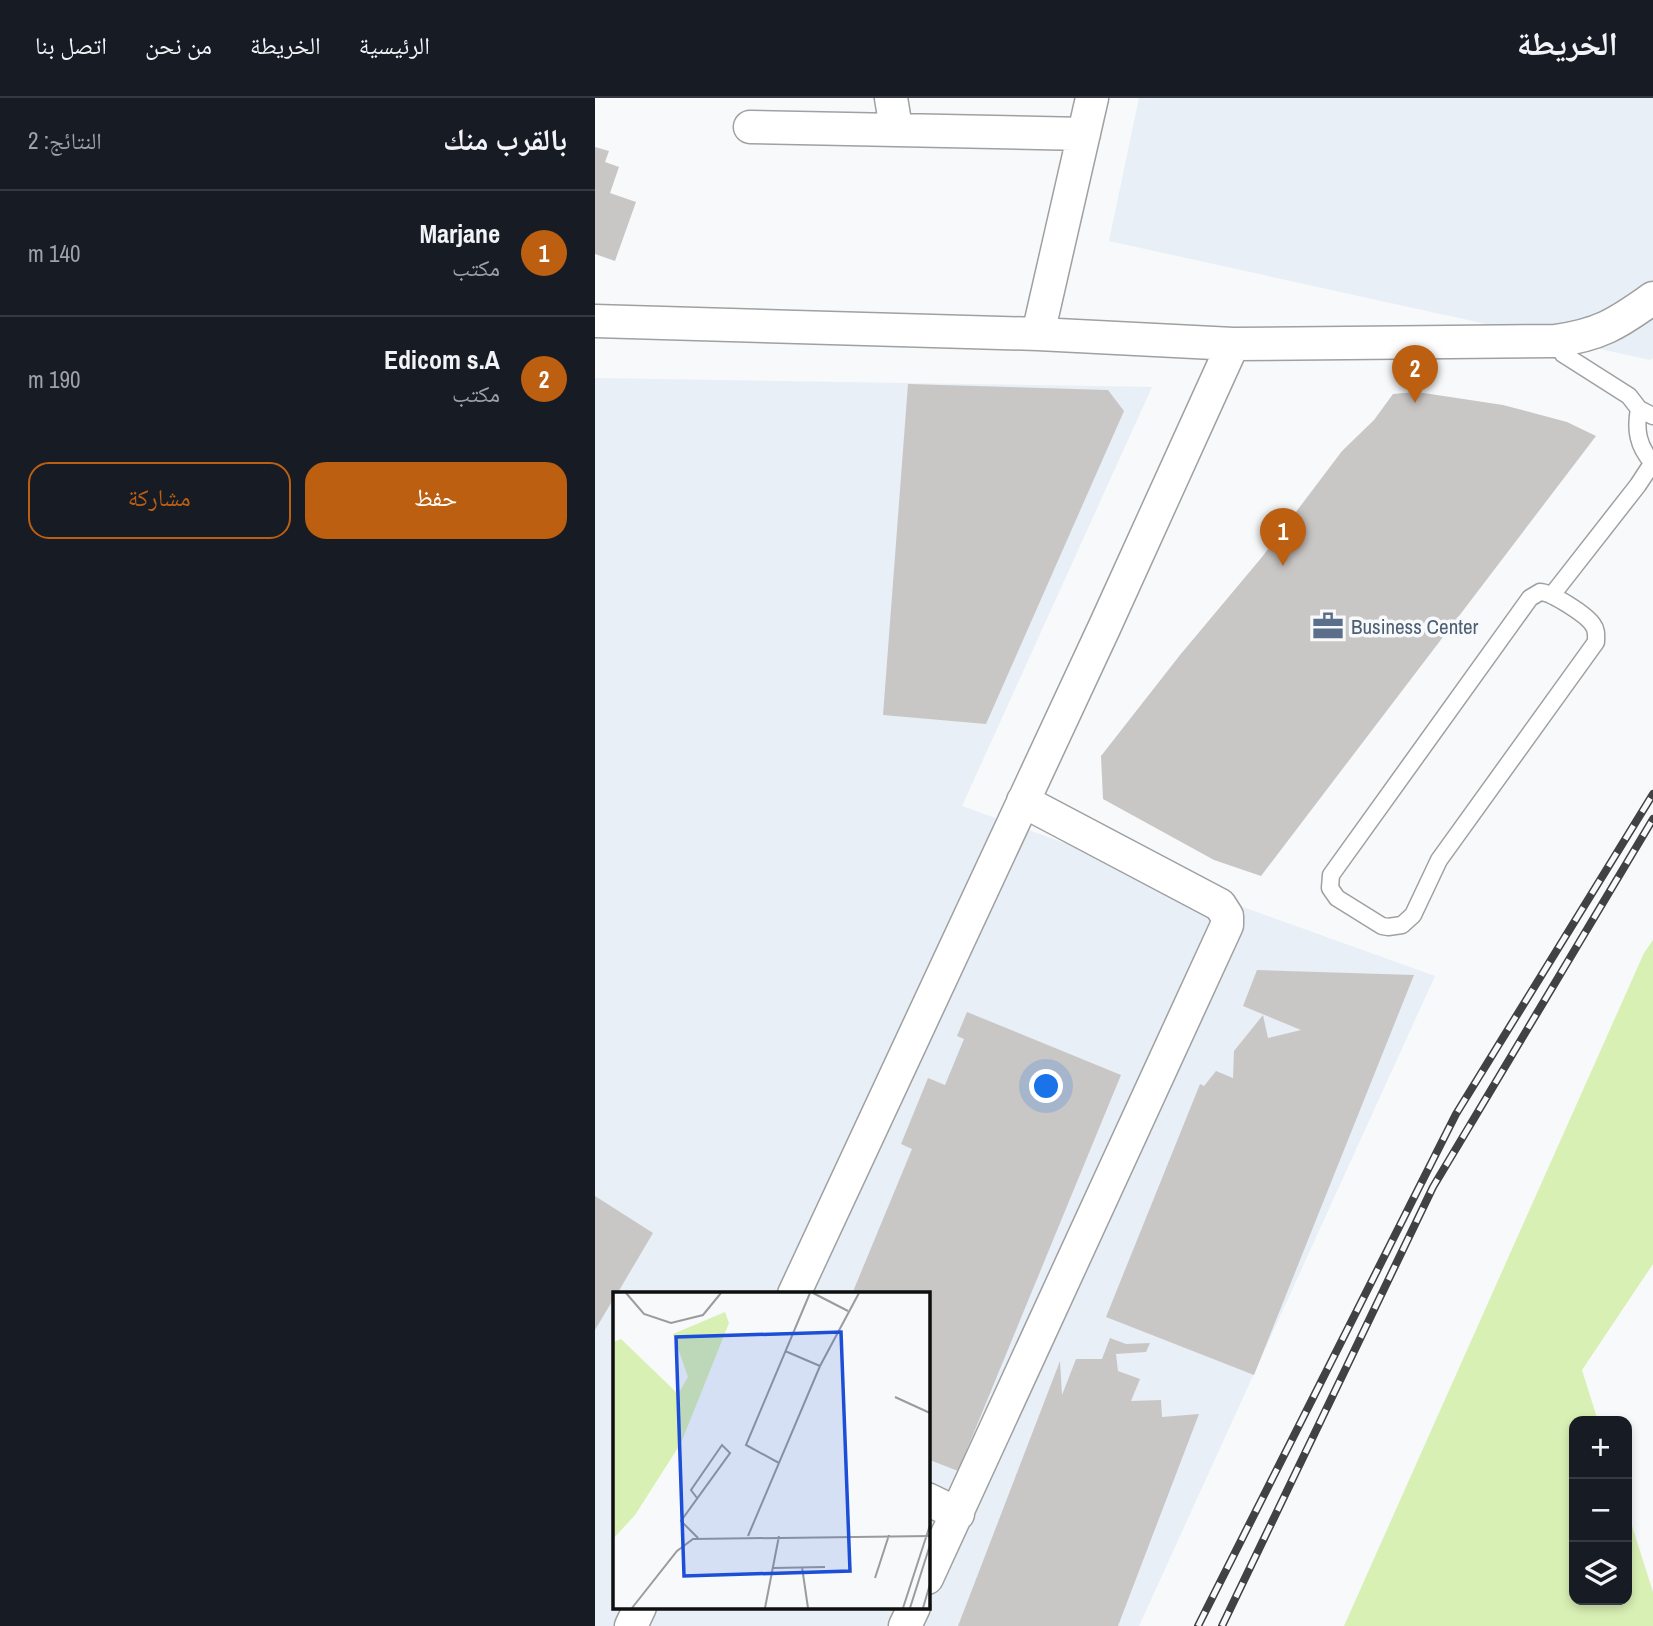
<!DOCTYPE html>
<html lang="ar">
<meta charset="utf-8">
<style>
:root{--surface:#171b24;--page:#242831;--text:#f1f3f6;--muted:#9ea1a6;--line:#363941;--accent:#bc5f11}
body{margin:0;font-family:"Archivo Narrow","Noto Naskh Arabic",sans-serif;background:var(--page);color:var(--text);direction:rtl}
.controls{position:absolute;right:21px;bottom:21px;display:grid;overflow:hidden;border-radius:14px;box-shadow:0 4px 10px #0003}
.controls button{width:63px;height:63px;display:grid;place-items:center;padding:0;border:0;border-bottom:2px solid var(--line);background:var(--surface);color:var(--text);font:35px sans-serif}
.you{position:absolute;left:452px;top:989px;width:24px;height:24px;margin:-18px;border:5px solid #fff;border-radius:50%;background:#1a73e8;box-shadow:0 0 0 10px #1a73e833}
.badge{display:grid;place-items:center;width:46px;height:46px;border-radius:50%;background:var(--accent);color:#fff;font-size:23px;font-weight:700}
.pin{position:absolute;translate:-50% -58px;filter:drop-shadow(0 2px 4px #0008)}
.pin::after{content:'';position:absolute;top:37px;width:24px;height:21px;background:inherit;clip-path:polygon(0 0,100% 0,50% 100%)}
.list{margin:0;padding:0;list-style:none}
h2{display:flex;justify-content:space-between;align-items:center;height:91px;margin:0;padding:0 28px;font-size:30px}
h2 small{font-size:23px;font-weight:400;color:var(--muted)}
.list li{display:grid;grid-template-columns:46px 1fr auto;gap:21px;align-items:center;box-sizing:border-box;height:126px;padding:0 28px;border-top:2px solid var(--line)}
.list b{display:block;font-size:26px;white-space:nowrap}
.list p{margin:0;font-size:23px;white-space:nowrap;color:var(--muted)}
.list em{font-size:23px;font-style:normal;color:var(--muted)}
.actions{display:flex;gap:14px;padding:21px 28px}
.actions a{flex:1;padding:16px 0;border:2px solid var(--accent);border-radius:21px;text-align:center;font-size:24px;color:var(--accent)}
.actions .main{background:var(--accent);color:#fff}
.icon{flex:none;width:38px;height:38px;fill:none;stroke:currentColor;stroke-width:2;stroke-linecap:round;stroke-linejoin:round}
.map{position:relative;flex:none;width:1058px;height:1528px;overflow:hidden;direction:ltr}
header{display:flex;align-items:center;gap:42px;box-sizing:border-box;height:98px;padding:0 35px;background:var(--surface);border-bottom:2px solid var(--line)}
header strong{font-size:33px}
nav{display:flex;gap:38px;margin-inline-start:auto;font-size:24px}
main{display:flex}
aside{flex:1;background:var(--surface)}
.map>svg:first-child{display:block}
.built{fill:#e8eff6;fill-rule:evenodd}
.green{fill:#d9f0b4}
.building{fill:#c9c7c6}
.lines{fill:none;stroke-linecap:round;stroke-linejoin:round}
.service-casing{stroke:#9fa0a1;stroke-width:19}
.minor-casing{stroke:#9fa0a1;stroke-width:35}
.service{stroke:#fff;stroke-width:16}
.minor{stroke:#fff;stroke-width:32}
.rail-casing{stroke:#414243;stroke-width:8}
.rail{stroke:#f7f9fa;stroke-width:5;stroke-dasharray:16;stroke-linecap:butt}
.labels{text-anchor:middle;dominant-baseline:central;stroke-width:7;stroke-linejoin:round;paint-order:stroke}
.service-label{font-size:21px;fill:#4e5e75;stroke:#f7f9fa;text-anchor:start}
.inset-road{fill:none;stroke:#9a9b9c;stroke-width:2}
.view{fill:#1d4ed8;fill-opacity:0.15;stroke:#1d4ed8;stroke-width:3.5}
.inset-edge{fill:none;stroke:#0e0f0f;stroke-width:3.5}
</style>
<header>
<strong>الخريطة</strong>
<nav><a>الرئيسية</a><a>الخريطة</a><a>من نحن</a><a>اتصل بنا</a></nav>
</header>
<main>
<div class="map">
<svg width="1058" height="1528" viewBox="0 0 1058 1528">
<rect width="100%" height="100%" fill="#f7f9fa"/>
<path class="built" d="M544,0H1058V260L1055,262L514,143Z
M0,280L557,289L367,708L840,878L544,1528H0ZM19,1196H332V1509H19Z"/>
<path class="green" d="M1058,842V1166L987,1272L1003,1323H979V1502H1032V1412L1058,1494V1528H749L1049,855Z"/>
<path class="building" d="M0,49L14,53L10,64L24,69L15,95L41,104L20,163L0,156Z
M313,286L513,292L529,313L391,626L288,617Z
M822,294L908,307L972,324L1001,338L666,778L619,762L508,701L506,658L585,557L667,459L747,353L779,322L798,296Z
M662,872L819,877L659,1277L511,1219L605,986L609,988L621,973L638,980L639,953L668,917L673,940L706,932L648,908Z
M372,914L526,977L363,1373L332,1361V1196H257L317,1051L306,1046L333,980L350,987L369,941L362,938Z
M0,1098L58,1135L22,1196H19V1200L0,1232Z
M515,1240L531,1246L555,1245L551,1254L521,1256L523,1273L545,1281L536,1303L566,1302L567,1319L604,1316L523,1528H363L465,1263L467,1297L481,1261H507Z"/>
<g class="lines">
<defs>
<path id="service" d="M960,243L968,256L1034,298L1044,311L1058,318
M1044,311C1040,332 1043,348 1057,364
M945,494C956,494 992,517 998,527C1002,532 1001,538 1001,544L844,762L818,817L807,827L793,829L787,828L742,800L735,790L736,777L935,500Z
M957,497L1043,387L1058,364"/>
<path id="minor" d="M296,0L301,30
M155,29L489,36
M0,223L443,236L638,246L960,243C1004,237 1022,226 1058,200
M443,236L497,0
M199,1196L510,528L638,246
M332,1401L363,1416
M332,1480L632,827V818L625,807L428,703
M36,1528L45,1509
M310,1528L319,1509"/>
</defs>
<use href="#service" class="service-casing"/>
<use href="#minor" class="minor-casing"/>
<use href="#service" class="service"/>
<use href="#minor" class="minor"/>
<defs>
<path id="rail" d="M603,1528L861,1016L1058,696
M627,1528L838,1089L1058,721"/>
</defs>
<use href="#rail" class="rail-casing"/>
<use href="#rail" class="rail"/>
</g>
<defs>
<symbol id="office-bare" viewBox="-9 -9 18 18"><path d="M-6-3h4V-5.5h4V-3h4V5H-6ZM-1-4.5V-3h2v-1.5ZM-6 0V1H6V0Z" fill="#5c6f8a" stroke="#f7f9fa" stroke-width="2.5" paint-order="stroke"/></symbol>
</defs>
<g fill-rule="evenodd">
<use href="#office-bare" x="711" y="506" width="44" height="44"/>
</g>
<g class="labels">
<g class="service-label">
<text x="756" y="528">Business Center</text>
</g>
</g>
<g transform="translate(18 1194)">
<rect width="317" height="317" fill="#f7f9fa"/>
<path d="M112,20L116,31L68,151L22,223L0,247V50L8,47L65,102L75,85L60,42Z" fill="#d9f0b4"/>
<path class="inset-road" d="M13,1L31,22L58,31L90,23L108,1M200,1L235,19M172,59L207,74M282,105L317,121M166,171L133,153L197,1M84,206L78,198L109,153L117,161L68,229L85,246M135,244L207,74L246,1M189,275L195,316M160,276L212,275M262,286L276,243M19,316L64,259L80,247L317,244M152,316L166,244M290,316L317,233M297,316L317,253M310,316L317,292"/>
<path class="view" d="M228,40L237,279L71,284L63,45Z"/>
<rect width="317" height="317" class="inset-edge"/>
</g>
</svg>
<div class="controls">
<button>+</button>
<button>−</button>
<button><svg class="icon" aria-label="layers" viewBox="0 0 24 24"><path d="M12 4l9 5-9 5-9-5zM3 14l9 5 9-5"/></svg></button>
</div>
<div class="you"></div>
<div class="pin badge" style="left:688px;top:468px">1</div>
<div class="pin badge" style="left:820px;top:305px">2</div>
</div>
<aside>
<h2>بالقرب منك<small>النتائج: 2</small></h2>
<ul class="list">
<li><span class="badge">1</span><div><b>Marjane</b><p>مكتب</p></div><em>140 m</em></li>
<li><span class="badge">2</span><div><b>Edicom s.A</b><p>مكتب</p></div><em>190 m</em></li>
</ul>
<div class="actions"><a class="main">حفظ</a><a>مشاركة</a></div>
</aside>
</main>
